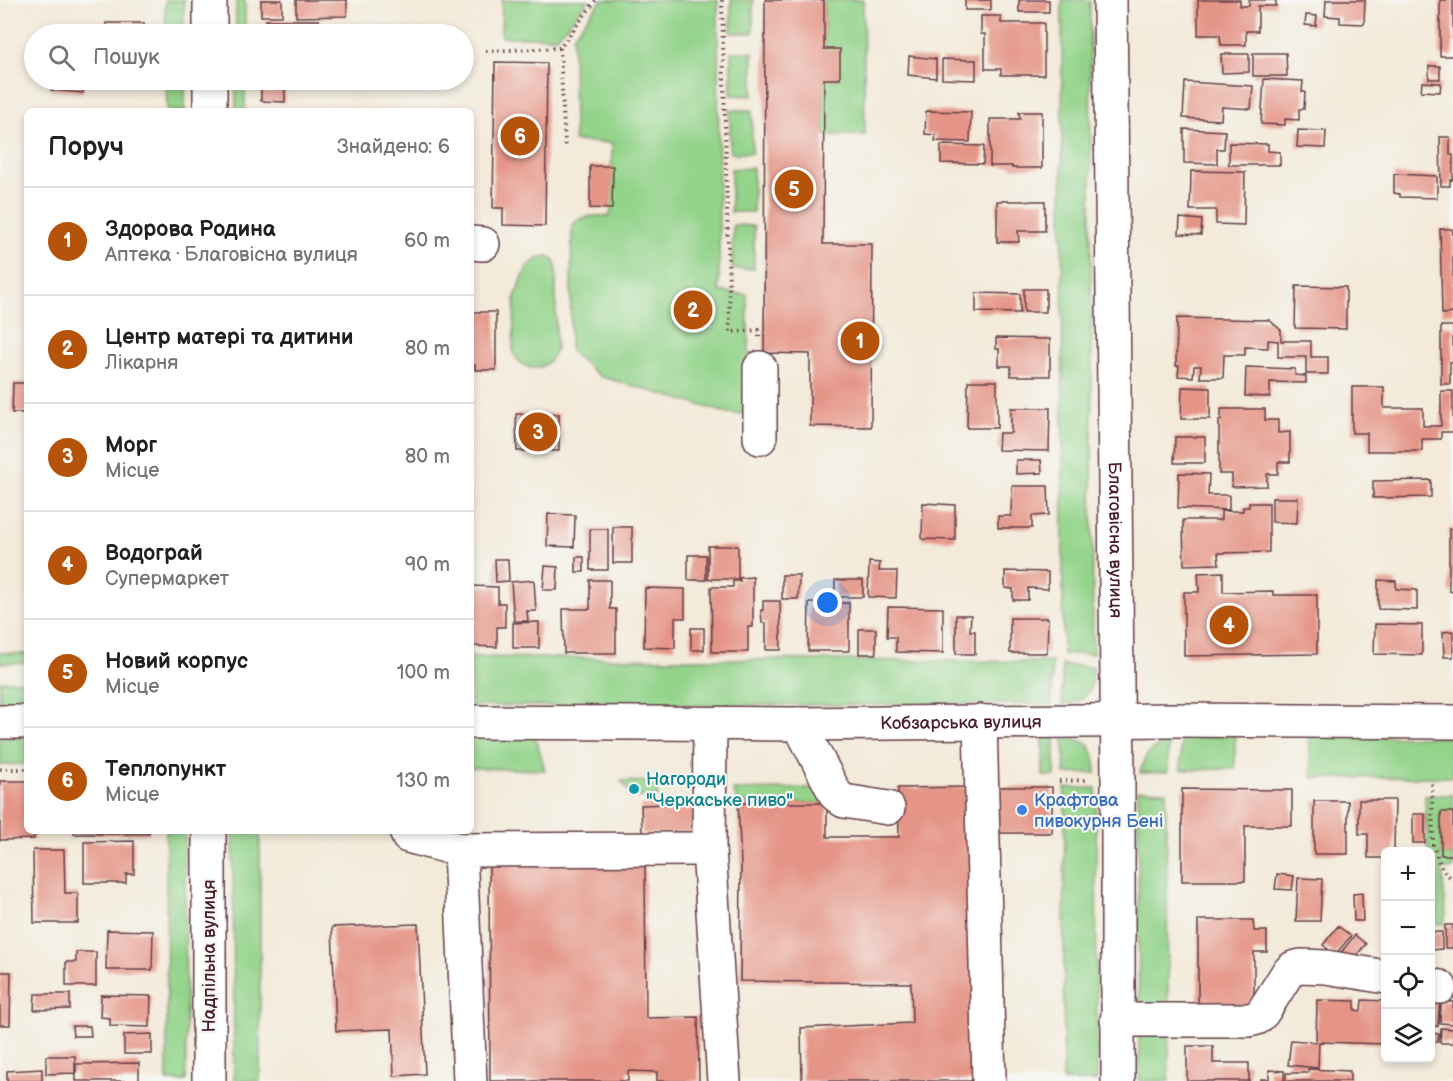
<!DOCTYPE html>
<html lang="uk">
<meta charset="utf-8">
<style>
:root{--surface:#fff;--page:#f6f6f6;--text:#202124;--muted:#757577;--line:#e0e0e0;--accent:#b45309}
body{margin:0;font-family:"Balsamiq Sans",sans-serif;background:var(--page);color:var(--text)}
.controls{position:absolute;right:18px;bottom:18px;display:grid;overflow:hidden;border-radius:9px;box-shadow:0 3px 9px #0003}
.controls button{width:54px;height:54px;display:grid;place-items:center;padding:0;border:0;border-bottom:2px solid var(--line);background:var(--surface);color:var(--text);font:30px sans-serif}
.you{position:absolute;left:828px;top:603px;width:21px;height:21px;margin:-15px;border:4px solid #fff;border-radius:50%;background:#1a73e8;box-shadow:0 0 0 9px #1a73e833}
.badge{display:grid;place-items:center;width:39px;height:39px;border-radius:50%;background:var(--accent);color:#fff;font-size:20px;font-weight:700}
.pin{position:absolute;translate:-50% -50%;border:3px solid #fff;box-shadow:0 2px 6px #0006}
.list{margin:0;padding:0;list-style:none}
h2{display:flex;justify-content:space-between;align-items:center;height:78px;margin:0;padding:0 24px;font-size:26px}
h2 small{font-size:20px;font-weight:400;color:var(--muted)}
.list li{display:grid;grid-template-columns:39px 1fr auto;gap:18px;align-items:center;box-sizing:border-box;height:108px;padding:0 24px;border-top:2px solid var(--line)}
.list b{display:block;font-size:22px;white-space:nowrap}
.list p{margin:0;font-size:20px;white-space:nowrap;color:var(--muted)}
.list em{font-size:20px;font-style:normal;color:var(--muted)}
.icon{flex:none;width:33px;height:33px;fill:none;stroke:currentColor;stroke-width:2;stroke-linecap:round;stroke-linejoin:round}
.map{position:relative;flex:none;width:1453px;height:1081px;overflow:hidden}
.search{position:absolute;background:var(--surface);box-shadow:0 3px 9px #0003;left:24px;top:24px;width:450px;height:66px;display:flex;align-items:center;gap:15px;box-sizing:border-box;padding:0 21px;border-radius:33px;color:var(--muted);font-size:22px}
.panel{position:absolute;background:var(--surface);box-shadow:0 3px 9px #0003;left:24px;top:108px;width:450px;height:726px;border-radius:9px}
.map>svg:first-child{display:block}
.green{fill:#93d38a;stroke:#6e795a;stroke-width:1.5}
.building{fill:#e59587}
.lines{fill:none;stroke-linecap:round;stroke-linejoin:round}
.minor-casing{stroke:#633d45;stroke-width:36}
.major-casing{stroke:#633d45;stroke-width:36}
.path{stroke:#633d45;stroke-width:4;stroke-dasharray:1.5 4.5;stroke-linecap:butt}
.minor{stroke:#fff;stroke-width:33}
.major{stroke:#fff;stroke-width:33}
.culture-dot{fill:#0f9aa8;stroke:#f6f6f2;stroke-width:2}
.shop-dot{fill:#3f7fe0;stroke:#f6f6f2;stroke-width:2}
.labels{text-anchor:middle;dominant-baseline:central;stroke-width:4.5;stroke-linejoin:round;paint-order:stroke}
.street-label{font-size:18px;fill:#4a1f2b;stroke:#f6f6f2}
.culture-label{font-size:18px;fill:#0d838f;stroke:#f6f6f2;text-anchor:start}
.shop-label{font-size:18px;fill:#366cbe;stroke:#f6f6f2;text-anchor:start}
</style>
<div class="map">
<svg width="1453" height="1081" viewBox="0 0 1453 1081">
<rect width="100%" height="100%" fill="#f6f6f2"/>
<filter id="ink" filterUnits="userSpaceOnUse"><feTurbulence type="fractalNoise" baseFrequency=".0167" numOctaves="2"/><feDisplacementMap in="SourceGraphic" scale="12" xChannelSelector="R" yChannelSelector="G"/><feConvolveMatrix kernelMatrix="1 2 1 2 8 2 1 2 1" color-interpolation-filters="sRGB"/></filter>
<filter id="wash" filterUnits="userSpaceOnUse"><feTurbulence type="fractalNoise" baseFrequency=".008" numOctaves="4" result="noise"/><feDisplacementMap in="SourceGraphic" scale="24" xChannelSelector="R" yChannelSelector="G"/><feGaussianBlur stdDeviation="1.35" result="paint"/><feColorMatrix in="noise" values="0 0 0 0 0 0 0 0 0 0 0 0 0 0 0 0 0 1.4 0 .05"/><feComposite in="paint" operator="in"/></filter>
<g filter="url(#wash)">
<rect width="100%" height="100%" fill="#f3ead9"/>
<path class="green" d="M165,0H184V34H166Z
M236,0H245V34H236Z
M502,0H589L557,37H501Z
M602,0H718L719,291L747,295L751,405L741,414L727,413L599,376L570,351L572,226C581,214 596,216 610,216L611,211L612,143L574,141L573,37L575,33Z
M731,0H753V33H731Z
M824,0H863L865,135H824V79H839L824,49Z
M1062,0H1090L1093,654H1063Z
M731,52H753V96L731,95Z
M166,80H185V111H167Z
M236,80H245V111H236Z
M730,110H752V153H730Z
M753,168V212H731V169Z
M733,225L754,226V269H732Z
M548,256L552,258L556,265V347C552,371 522,377 513,351L515,297L527,267L540,257Z
M0,653L27,654V663H0Z
M471,657L1052,662V704L471,706Z
M1062,665L1093,667C1092,691 1089,703 1062,704Z
M0,681H27V705H0Z
M535,735L545,770L471,768V736Z
M1235,735V769L1181,770V738Z
M1309,736L1453,737V777L1312,778Z
M0,737H27V764L0,765Z
M1043,737H1055V776H1043Z
M1064,738C1090,738 1095,749 1096,773L1065,774Z
M1168,742V772L1140,773C1145,754 1149,749 1168,742Z
M621,781L656,782L658,797H633Z
M819,788L827,803H738L733,790Z
M1065,788H1096L1097,1081H1063Z
M1138,790L1166,791L1169,1081H1139Z
M1440,795H1453V812H1441V855H1453V869H1442L1446,914L1444,924L1431,923L1430,852L1428,851L1425,796Z
M166,831H185L186,1081H167Z
M233,831H260V1081H234Z"/>
<g id="blocks">
<path class="building" d="M261,0H282V16H261Z
M296,0H347V16L296,17Z
M765,0H824V49H840V79H824L823,244H872L871,427L810,426V354L764,353Z
M965,0H991V10H965Z
M1019,0H1049V12H1019Z
M1198,0H1240V6H1249V0H1276V6H1258V31H1246V45H1221L1220,35H1198Z
M1326,0H1365L1364,24L1340,23V17L1325,16Z
M1440,0H1453V56H1440Z
M1306,15L1317,16L1316,26L1305,25Z
M981,16H1001V23H1044V75H1001V69H985V34H981Z
M266,20H319V34H266Z
M106,23H144V34H106Z
M1253,53H1286L1287,76H1253Z
M1221,54H1249V72L1222,73Z
M909,56L936,59V78L908,75Z
M942,59L976,60V80L942,79Z
M495,62L547,63L545,226L503,225V208H493Z
M1429,66H1440V79H1429Z
M1264,79L1303,81L1302,92H1305L1304,109H1299V120L1285,119V125L1261,124Z
M52,80H84L83,93L51,90Z
M315,80H342L343,85L315,87Z
M1185,82L1253,86L1251,109L1222,107L1221,120L1183,118Z
M1422,82L1441,83L1440,92L1421,91Z
M261,86L285,87V102L261,101Z
M926,111L971,112L970,142L935,141L936,135L925,134Z
M1019,112H1042V168H1012V166H990V119H1020Z
M1184,129L1225,131L1224,149H1217V164L1184,163Z
M1298,130L1326,131L1325,148L1297,147Z
M1440,137H1450V155H1453V180H1450V186H1441Z
M1229,143L1268,144V151L1280,152V165H1229Z
M941,145L984,146L983,164L941,163Z
M590,166H613L612,209L590,208Z
M1191,171L1245,172L1244,225L1216,224V210H1190Z
M1394,174L1437,176V198L1400,197V194L1394,193Z
M997,201H1045V231H1018L1019,242H997Z
M1180,218L1202,220L1201,235L1179,234Z
M1440,229H1452L1453,235V313L1442,314Z
M1296,286L1346,287V329L1295,328Z
M1024,289H1046V312H1024Z
M976,293L1020,294V313L976,312Z
M471,312H496V370H475V365H471Z
M1177,318L1269,320L1281,330V341H1311V357H1328V374H1306V357H1278V341L1268,340V348L1245,347V355H1224L1223,378H1200L1201,366H1194L1193,377L1178,376L1179,366H1176Z
M1441,326H1453V362H1450V384H1441Z
M996,338L1050,339V376H1011V366H999V349H996Z
M1246,367L1295,369V375L1306,376V383L1270,382V397L1245,396Z
M968,381H997V428H967Z
M13,383H27V413H12Z
M1182,387L1210,388V419H1181Z
M1352,387H1384V408H1423V426H1441V391H1453V432H1441V439H1422V451H1367V433H1352Z
M1011,408H1050L1049,451L998,450L999,433H1011Z
M1221,409H1265V420H1278V433L1290,432V462H1278V474H1267V486L1232,487V474H1219V420H1221Z
M516,414H559V451H517Z
M1175,437H1205V463H1174Z
M1016,460H1041L1042,473L1016,474Z
M1179,473L1209,474L1208,495H1229V510L1178,508Z
M1431,480V497L1373,498V481Z
M1012,486H1048L1049,515L1032,516V528H998V516H1011Z
M1272,498H1298L1297,523L1272,522Z
M923,503L955,505V540L922,539Z
M1249,503H1269V552L1218,553L1219,564L1184,565L1183,520H1221V511H1243V507H1249Z
M548,514L575,515L574,547L547,546Z
M613,527H632V563H613Z
M590,529H608V570H590Z
M1449,529H1453V592L1449,591Z
M708,546H738V579H708Z
M688,555H706V580H688Z
M576,557H584V572H576Z
M495,559H508L509,581L496,582Z
M869,562L880,563L879,571H897L896,598L868,597Z
M545,566L558,567L557,590H543Z
M1005,571L1048,572V589L1028,588V600H1013V589L1005,588Z
M1223,572V592L1273,591V595H1317V654L1184,656V592H1199L1198,573Z
M782,575H799L798,599H782Z
M753,577V627H748V652H712L711,587H733V581H740L739,578Z
M534,580L536,611H527L528,621H514L511,582Z
M590,580H610V609H616V653H564L563,609H590Z
M835,580H863V597H835Z
M1378,580L1396,581V589L1417,590V610L1378,609Z
M471,586L498,587V603H505V627H497V647L471,646Z
M645,588L685,589V618H675V648L644,647Z
M763,601H780L781,650H766V623H762L761,610H763Z
M809,603H849V651H808Z
M888,607L943,608V653L896,652V637H887Z
M956,615H971L970,631H975V654H956Z
M1010,618H1048L1047,653H1010Z
M539,622V648H513V623Z
M1375,624L1422,625V655L1374,654Z
M691,628H704V650H691Z
M859,629H876V654H859Z
M1453,631V657H1444L1443,632Z
M0,781H27V831H34V839L0,840Z
M975,787L978,1081H802L801,1028L912,1023L911,983L740,981L741,864L738,803H827V837H899L898,788Z
M992,787H1052V833H993Z
M1182,789L1292,790V826H1245V881H1182Z
M1359,800H1395L1394,852H1386V858H1368V834H1359Z
M1314,801H1348V854H1314Z
M698,803L699,832L642,834L641,805Z
M1441,812H1453V855H1441Z
M1413,814H1425V843H1413Z
M74,831H149V834H74Z
M134,841V874H126V883H84V842Z
M33,850H64L65,893H78V923H34Z
M489,864H645L646,1018L698,1017L699,1081H657V1072L628,1071V1081H490Z
M1277,874L1294,876L1292,890L1275,889Z
M1298,878L1322,879L1320,921H1296Z
M1362,893L1363,921H1354L1353,894Z
M1198,920H1253L1254,931H1267V952H1254V1010H1198Z
M418,924L425,1074L394,1076L392,1029L336,1031L332,927Z
M1445,925H1453V948H1445Z
M1338,926L1351,936L1335,955L1323,945Z
M107,930L153,931L152,970H106Z
M1430,932H1442V949L1430,950Z
M1355,935L1366,944L1349,964L1339,955Z
M76,952H96V986H66V962H76Z
M0,972H11L10,1025H0Z
M35,994H70V1009L34,1010Z
M101,995L151,996L150,1027L110,1026V1018L100,1017Z
M1430,999L1440,1000L1438,1026L1430,1027Z
M1317,1000L1355,1001V1010L1361,1011L1362,1000L1386,1001V1044L1319,1042L1318,1068L1288,1065L1291,1040L1316,1042Z
M1441,1001L1453,1002V1024L1440,1023Z
M72,1026H90L91,1036H73Z
M1441,1028L1453,1029V1043H1440Z
M1430,1033L1439,1034L1438,1042L1430,1041Z
M152,1034V1054H124V1035Z
M1187,1046H1213V1063H1249V1081H1187Z
M46,1056H75V1073L46,1074Z
M139,1063V1081H76V1064Z
M42,1069V1081H7V1071Z
M1308,1069L1350,1071V1081H1286V1073H1308Z
M1269,1070L1284,1071V1081H1261V1079H1269Z"/>
</g>
</g>
<g filter="url(#ink)">
<use href="#blocks" fill-opacity="0" stroke="#633d45" stroke-width="1.5"/>
<g class="lines">
<defs>
<g id="minor">
<path d="M471,243L483,244"/>
<path d="M760,368V438"/>
<path d="M980,721L989,1081"/>
<path d="M0,722H27"/>
<path id="s1" d="M471,722L799,724L1173,720L1453,722"/>
<path d="M710,724L709,849L724,1081"/>
<path d="M799,724L836,795L844,801L888,808"/>
<path d="M406,831L408,836L460,850"/>
<path d="M1430,985L1440,987"/>
<path d="M1117,1020H1249L1257,1018L1263,1012L1287,974L1293,968L1301,966L1326,967L1386,977"/>
<path d="M470,1081L460,850L709,849"/>
</g>
<g id="major">
<path id="s2" d="M1110,0L1118,780V1081"/>
<path d="M210,34V0"/>
<path d="M210,111V80"/>
<path d="M209,831V1081"/>
</g>
</defs>
<use href="#minor" class="minor-casing"/>
<use href="#major" class="major-casing"/>
<path class="path" d="M722,0L730,332L759,330V337
M560,48L565,149
M486,51L560,48L596,0
M0,769H27
M1059,781L1088,780
M1432,784L1433,846L1442,869L1453,880"/>
<use href="#minor" class="minor"/>
<use href="#major" class="major"/>
</g>
</g>
<circle class="culture-dot" cx="634" cy="789" r="6"/>
<circle class="shop-dot" cx="1022" cy="810" r="6"/>
<g class="labels">
<g class="street-label">
<text stroke="none"><textPath href="#s2" startOffset="540">Благовісна вулиця</textPath></text>
<text stroke="none"><textPath href="#s1" startOffset="490">Кобзарська вулиця</textPath></text>
<text transform="translate(209 956) rotate(-90)">Надпільна вулиця</text>
</g>
<g class="culture-label">
<text x="646" y="779">Нагороди<tspan x="646" dy="21">"Черкаське пиво"</tspan></text>
</g>
<g class="shop-label">
<text x="1034" y="800">Крафтова<tspan x="1034" dy="21">пивокурня Бені</tspan></text>
</g>
</g>
</svg>
<div class="controls">
<button>+</button>
<button>−</button>
<button><svg class="icon" aria-label="locate" viewBox="0 0 24 24"><circle cx="12" cy="12" r="6"/><path d="M12 2v4M12 18v4M2 12h4M18 12h4"/></svg></button>
<button><svg class="icon" aria-label="layers" viewBox="0 0 24 24"><path d="M12 4l9 5-9 5-9-5zM3 14l9 5 9-5"/></svg></button>
</div>
<div class="you"></div>
<div class="pin badge" style="left:860px;top:341px">1</div>
<div class="pin badge" style="left:693px;top:310px">2</div>
<div class="pin badge" style="left:538px;top:432px">3</div>
<div class="pin badge" style="left:1229px;top:625px">4</div>
<div class="pin badge" style="left:794px;top:189px">5</div>
<div class="pin badge" style="left:520px;top:136px">6</div>
<div class="search"><svg class="icon" aria-label="search" viewBox="0 0 24 24"><circle cx="10" cy="10" r="6"/><path d="M15 15l6 6"/></svg>Пошук</div>
<section class="panel">
<h2>Поруч<small>Знайдено: 6</small></h2>
<ul class="list">
<li><span class="badge">1</span><div><b>Здорова Родина</b><p>Аптека · Благовісна вулиця</p></div><em>60 m</em></li>
<li><span class="badge">2</span><div><b>Центр матері та дитини</b><p>Лікарня</p></div><em>80 m</em></li>
<li><span class="badge">3</span><div><b>Морг</b><p>Місце</p></div><em>80 m</em></li>
<li><span class="badge">4</span><div><b>Водограй</b><p>Супермаркет</p></div><em>90 m</em></li>
<li><span class="badge">5</span><div><b>Новий корпус</b><p>Місце</p></div><em>100 m</em></li>
<li><span class="badge">6</span><div><b>Теплопункт</b><p>Місце</p></div><em>130 m</em></li>
</ul>
</section>
</div>
